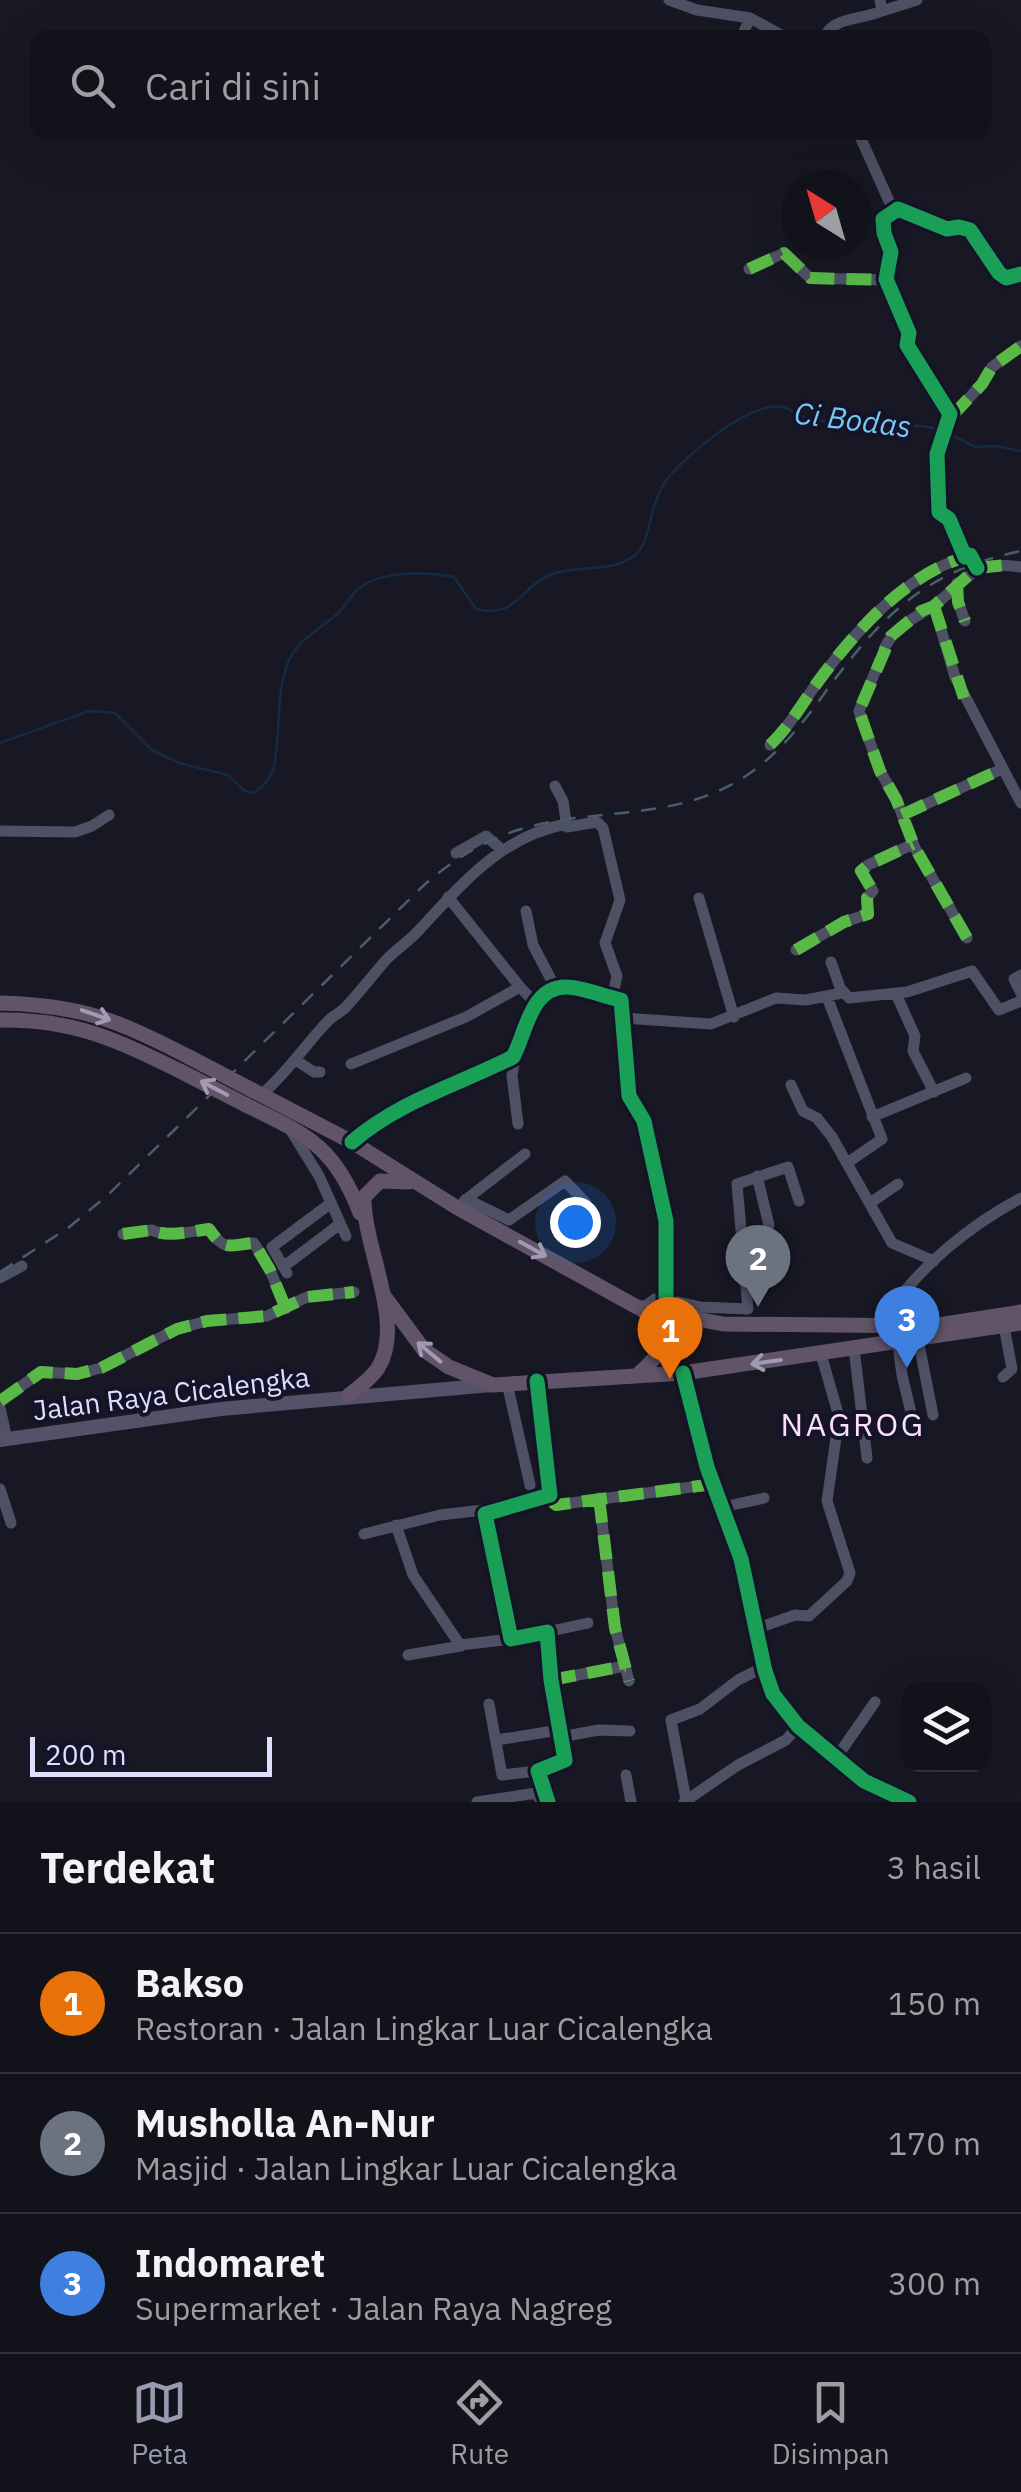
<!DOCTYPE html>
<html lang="id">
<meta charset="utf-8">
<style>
:root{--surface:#12121b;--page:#1b1b24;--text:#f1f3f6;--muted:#9c9ea3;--line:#31323a;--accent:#9999b0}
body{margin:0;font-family:"IBM Plex Sans",sans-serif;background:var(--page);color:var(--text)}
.controls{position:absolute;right:30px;bottom:30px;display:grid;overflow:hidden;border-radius:20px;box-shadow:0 10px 40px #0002}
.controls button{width:90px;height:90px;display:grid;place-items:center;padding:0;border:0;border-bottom:2px solid var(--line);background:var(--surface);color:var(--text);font:50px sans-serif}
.compass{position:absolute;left:781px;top:170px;width:90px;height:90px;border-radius:50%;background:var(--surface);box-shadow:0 10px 40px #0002;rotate:323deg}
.scale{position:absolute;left:30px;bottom:25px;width:242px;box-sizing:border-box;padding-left:10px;border:5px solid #dfdffc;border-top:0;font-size:28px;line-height:35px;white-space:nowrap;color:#dfdffc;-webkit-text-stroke:8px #141329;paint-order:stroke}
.you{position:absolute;left:575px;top:1222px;width:35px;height:35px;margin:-25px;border:8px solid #fff;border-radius:50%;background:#1a73e8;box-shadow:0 0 0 15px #1a73e833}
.badge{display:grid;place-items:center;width:65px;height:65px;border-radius:50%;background:var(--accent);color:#fff;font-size:32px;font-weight:700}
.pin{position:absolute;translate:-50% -82px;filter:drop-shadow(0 2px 5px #0008)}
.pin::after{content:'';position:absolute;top:52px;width:35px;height:30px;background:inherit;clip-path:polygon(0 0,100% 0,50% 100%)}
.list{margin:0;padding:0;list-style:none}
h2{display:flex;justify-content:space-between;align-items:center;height:130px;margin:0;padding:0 40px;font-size:42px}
h2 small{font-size:32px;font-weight:400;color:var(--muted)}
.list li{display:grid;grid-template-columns:65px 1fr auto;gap:30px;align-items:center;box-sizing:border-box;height:140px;padding:0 40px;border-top:2px solid var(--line)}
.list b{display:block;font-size:38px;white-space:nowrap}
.list p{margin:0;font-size:32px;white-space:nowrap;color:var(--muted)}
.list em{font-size:32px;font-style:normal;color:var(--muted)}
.icon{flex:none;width:55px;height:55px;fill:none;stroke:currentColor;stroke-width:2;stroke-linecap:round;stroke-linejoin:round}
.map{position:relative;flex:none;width:1021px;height:1802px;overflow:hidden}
.search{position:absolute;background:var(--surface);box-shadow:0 10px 40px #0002;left:30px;right:30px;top:30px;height:110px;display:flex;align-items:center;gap:25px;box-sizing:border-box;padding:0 35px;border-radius:20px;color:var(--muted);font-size:38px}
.sheet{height:550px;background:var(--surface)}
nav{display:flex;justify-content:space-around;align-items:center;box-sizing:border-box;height:140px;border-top:2px solid var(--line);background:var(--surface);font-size:28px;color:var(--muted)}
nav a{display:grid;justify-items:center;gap:5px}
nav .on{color:var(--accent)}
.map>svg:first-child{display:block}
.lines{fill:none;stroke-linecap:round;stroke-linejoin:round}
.stream{stroke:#132c46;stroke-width:2.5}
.minor{stroke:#4e5064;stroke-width:11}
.major{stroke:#555168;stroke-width:14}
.highway{stroke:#615469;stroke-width:15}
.rail{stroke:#485e69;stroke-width:2.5;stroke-dasharray:15 12;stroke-linecap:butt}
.highway-bridge{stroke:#615469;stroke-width:15}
.quiet{stroke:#58b947;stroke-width:12;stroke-dasharray:25 12;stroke-linecap:butt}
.cycleway-casing{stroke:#141329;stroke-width:21}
.cycleway{stroke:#1a9f57;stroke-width:15}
.oneway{stroke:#a09ab2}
.labels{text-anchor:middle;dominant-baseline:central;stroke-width:8;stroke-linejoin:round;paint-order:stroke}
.street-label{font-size:28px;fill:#dfdffc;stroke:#141329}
.water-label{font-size:30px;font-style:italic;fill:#76caf3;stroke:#141329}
.quarter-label{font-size:32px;letter-spacing:2.5px;fill:#fce0f6;stroke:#141329}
</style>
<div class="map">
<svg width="1021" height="1802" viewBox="0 0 1021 1802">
<rect width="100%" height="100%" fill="#181824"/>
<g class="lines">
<path class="stream" d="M947,433L976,447L995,446L1021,451
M0,743L89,711L115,713L152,750L179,763L228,775L245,791L254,793C262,788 270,779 273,770C282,736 274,699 288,663C297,640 320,629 337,614C345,608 349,597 357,590C379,570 426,572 454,577L476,609C515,619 519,589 548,576C575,563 613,575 636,554C652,540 648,503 668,478C688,454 749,401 783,407C790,409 796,414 804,417C824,423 851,423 872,426C898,429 913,421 940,430"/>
<path class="minor" d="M669,0L697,10L750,18L787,38
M882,11L917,0
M741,38L750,18
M824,38C833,16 862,20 882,11L880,0
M858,132L893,210
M749,269L784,253L810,278L887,280
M951,417L982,384L992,367L1021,346
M977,568L970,555L965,557L949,519L939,512L937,454L950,414L907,345L909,333L886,279L891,252L884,233L883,219L898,209L947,229L959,227L970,230L999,273L1006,278L1021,274
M957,583L958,602L965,621
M934,606L955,677L1021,803
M884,649C895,626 912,620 931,607C968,583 967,559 1021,567
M880,660L859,711L880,771L896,799L915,848L967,938
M770,745C789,727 802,704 817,683C854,633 903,576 965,557
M555,786L563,801L567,827L597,822L603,828L620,900L605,943L617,976L612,998
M902,815L1002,769
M0,831L75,832L92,826L109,815
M456,853L486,836L501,849
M448,897L520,987
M699,898L734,1017
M526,911L533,945L556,989
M796,950L844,922L868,914L867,898L873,891L861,871L868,865L913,844
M1021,975L1014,979L1021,993
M843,991L849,998L907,992L972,971L999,1010L1021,1001
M896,994L915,1036L913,1051L934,1092
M827,997L882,1139L847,1163
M623,1018L711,1024L776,998L806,1000L842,993L831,962
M516,1053L512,1075L518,1124
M297,1061L314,1072H320
M351,1064L466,1017L520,987L536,1004
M791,1085L803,1111L817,1118L832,1137L892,1243L934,1261
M261,1095C288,1072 304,1046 328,1021C334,1015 340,1013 346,1007C360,992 372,976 386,960C396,949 410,941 420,929C463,883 500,837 566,824
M872,1117L966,1078
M290,1129L319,1176L346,1236
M352,1142C399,1101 458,1085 513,1057C526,1034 530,986 567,987C582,987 605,997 621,1000L629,1096L644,1121L666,1221V1299
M757,1176L769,1225
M466,1199L509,1220L565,1181L586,1203
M464,1201L525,1154
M870,1203L898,1184
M123,1234L152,1230C168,1238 192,1231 209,1229C225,1252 228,1245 254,1243L270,1270L286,1309
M283,1267L340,1224
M287,1273L272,1247L331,1203
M0,1278L22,1266
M643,1308L655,1299H663L700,1307L748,1309L737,1184L788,1167L799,1201
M918,1339L933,1415
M854,1348L867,1458
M683,1373L707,1467L741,1559L765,1671L773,1694L798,1726L864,1781L909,1802
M1003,1377L1012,1369L1004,1326
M537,1381L550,1495L485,1514L511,1639L547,1632L551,1680L565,1760L538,1771L548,1802
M507,1383L530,1485
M0,1401L41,1372L77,1374L101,1368L177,1329L207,1321L267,1316L307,1297L354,1292
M0,1408L7,1439
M916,1433L902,1375L893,1307C924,1262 973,1224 1021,1198
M0,1489L11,1523
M548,1498L556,1505L714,1484
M599,1498L615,1628L629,1681
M723,1507L764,1498
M396,1525L413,1575L460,1645L511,1639
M364,1534L440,1515L483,1510L485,1514
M755,1629L795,1615L809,1616L847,1581L850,1573L827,1501L839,1417L821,1354
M547,1632L588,1623
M408,1655L461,1646
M551,1680L625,1666
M489,1704L502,1775L538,1771
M560,1737L599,1730L630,1731
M497,1740L559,1730
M836,1758L875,1702
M626,1775L631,1802
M686,1800L671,1720L700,1709L738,1680L764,1667
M477,1802L536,1793L542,1802
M684,1802L738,1765L786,1740L798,1726"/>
<path class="major" d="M0,1440L221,1409L492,1385"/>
<path class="highway" d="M0,1003C82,1005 117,1020 189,1057
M0,1020C74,1019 117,1040 182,1072
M252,1090L352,1142L456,1207L637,1307L723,1324L932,1326L1021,1312
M246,1105C307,1135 335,1146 360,1213
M384,1296L424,1350L449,1367L493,1385L683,1373L1021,1323
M636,1376C663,1354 676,1333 641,1309
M349,1395C359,1387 371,1379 378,1368C406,1324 363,1247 364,1197L380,1181L409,1182"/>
<path class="rail" d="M0,1272L68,1228L109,1194L423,886C453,859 488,838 528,827C600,808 675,820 741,779C778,756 804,722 829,687C884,613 928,570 1021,551"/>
<path class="highway-bridge" d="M189,1057L252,1090
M182,1072L246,1105"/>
<path class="quiet" d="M749,269L784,253L810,278L887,280
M951,417L982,384L992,367L1021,346
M957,583L958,602L965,621
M934,606L964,698
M770,745C789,727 802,704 817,683C854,633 903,576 965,557
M902,815L1002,769
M967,938L915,848L896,799L880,771L859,711L891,636L921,611L934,606L977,568L1007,565
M796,950L844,922L868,914L867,898L873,891L861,871L868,865L913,844
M123,1234L152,1230C168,1238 192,1231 209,1229C225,1252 228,1245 254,1243L270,1270L286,1309
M0,1401L41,1372L77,1374L101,1368L177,1329L207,1321L267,1316L307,1297L354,1292
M548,1498L556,1505L714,1484
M599,1498L615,1628L629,1681
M551,1680L625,1666"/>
<defs>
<path id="cycleway" d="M977,568L970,555L965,557L949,519L939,512L937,454L950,414L907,345L909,333L886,279L891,252L884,233L883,219L898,209L947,229L959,227L970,230L999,273L1006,278L1021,274
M352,1142C399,1101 458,1085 513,1057C526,1034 530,986 567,987C582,987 605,997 621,1000L629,1096L644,1121L666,1221V1299
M683,1373L707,1467L741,1559L765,1671L773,1694L798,1726L864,1781L909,1802
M537,1381L550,1495L485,1514L511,1639L547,1632L551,1680L565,1760L538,1771L548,1802"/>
</defs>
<use href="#cycleway" class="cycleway-casing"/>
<use href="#cycleway" class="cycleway"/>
</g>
<defs><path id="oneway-shaft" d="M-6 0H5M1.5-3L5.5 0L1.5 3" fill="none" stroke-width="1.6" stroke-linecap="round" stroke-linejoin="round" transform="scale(2.5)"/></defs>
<g class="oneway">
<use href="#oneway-shaft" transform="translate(96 1015) rotate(19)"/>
<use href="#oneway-shaft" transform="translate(214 1088) rotate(-152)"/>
<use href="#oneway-shaft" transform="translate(533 1249) rotate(29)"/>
<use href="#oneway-shaft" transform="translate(429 1352) rotate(-140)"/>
<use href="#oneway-shaft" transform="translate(766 1362) rotate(172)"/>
</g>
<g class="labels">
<g class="street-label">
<text transform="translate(171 1393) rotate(-7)">Jalan Raya Cicalengka</text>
</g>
<g class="water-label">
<text transform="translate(853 419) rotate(7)">Ci Bodas</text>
</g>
<g class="quarter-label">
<text x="853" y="1424">NAGROG</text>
</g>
</g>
</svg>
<div class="controls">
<button><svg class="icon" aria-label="layers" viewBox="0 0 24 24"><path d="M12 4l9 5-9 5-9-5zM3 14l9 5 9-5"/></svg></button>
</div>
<svg class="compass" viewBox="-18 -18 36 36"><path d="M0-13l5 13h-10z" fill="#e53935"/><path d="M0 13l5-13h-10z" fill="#9c9ea3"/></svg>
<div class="scale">200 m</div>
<div class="you"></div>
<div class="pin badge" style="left:670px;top:1379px;background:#e8710a">1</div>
<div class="pin badge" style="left:758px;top:1307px;background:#6b7280">2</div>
<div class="pin badge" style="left:907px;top:1368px;background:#3f7fe0">3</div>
<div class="search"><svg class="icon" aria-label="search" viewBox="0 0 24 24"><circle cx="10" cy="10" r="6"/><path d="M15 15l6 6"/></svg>Cari di sini</div>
</div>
<section class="sheet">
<h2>Terdekat<small>3 hasil</small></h2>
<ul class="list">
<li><span class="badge" style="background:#e8710a">1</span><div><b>Bakso</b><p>Restoran · Jalan Lingkar Luar Cicalengka</p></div><em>150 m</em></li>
<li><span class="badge" style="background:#6b7280">2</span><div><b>Musholla An-Nur</b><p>Masjid · Jalan Lingkar Luar Cicalengka</p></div><em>170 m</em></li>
<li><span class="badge" style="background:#3f7fe0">3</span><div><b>Indomaret</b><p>Supermarket · Jalan Raya Nagreg</p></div><em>300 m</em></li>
</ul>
</section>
<nav>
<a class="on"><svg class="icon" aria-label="map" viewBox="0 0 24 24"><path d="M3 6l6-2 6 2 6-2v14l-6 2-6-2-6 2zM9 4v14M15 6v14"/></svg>Peta</a>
<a><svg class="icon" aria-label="directions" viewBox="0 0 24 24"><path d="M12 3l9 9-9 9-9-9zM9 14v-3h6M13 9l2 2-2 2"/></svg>Rute</a>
<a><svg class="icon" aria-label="saved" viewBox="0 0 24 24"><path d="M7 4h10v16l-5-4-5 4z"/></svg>Disimpan</a>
</nav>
